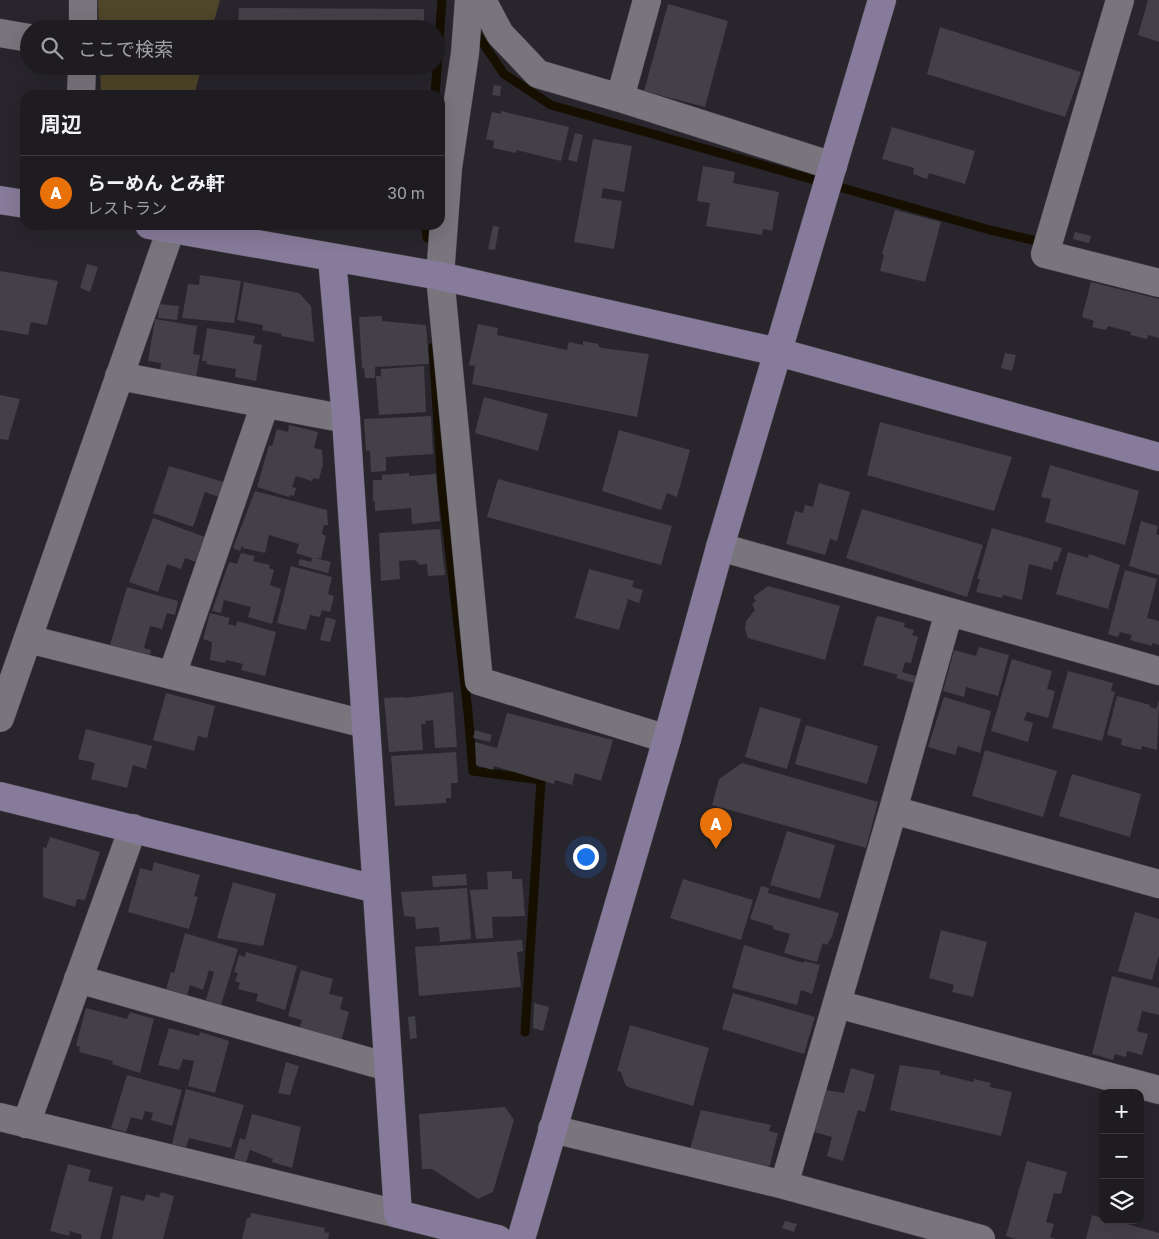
<!DOCTYPE html>
<html lang="ja">
<meta charset="utf-8">
<style>
:root{--surface:#1e1c21;--page:#2b292e;--text:#f1f3f6;--muted:#a1a1a5;--line:#3c3a3f;--accent:#db2777}
body{margin:0;font-family:"Golos Text","Noto Sans JP",sans-serif;background:var(--page);color:var(--text)}
.controls{position:absolute;right:15px;bottom:15px;display:grid;overflow:hidden;border-radius:10px;box-shadow:0 5px 20px #0002}
.controls button{width:45px;height:45px;display:grid;place-items:center;padding:0;border:0;border-bottom:1px solid var(--line);background:var(--surface);color:var(--text);font:25px sans-serif}
.you{position:absolute;left:585px;top:856px;width:18px;height:18px;margin:-12px;border:4px solid #fff;border-radius:50%;background:#1a73e8;box-shadow:0 0 0 8px #1a73e833}
.badge{display:grid;place-items:center;width:32px;height:32px;border-radius:50%;background:var(--accent);color:#fff;font-size:16px;font-weight:700}
.pin{position:absolute;translate:-50% -41px;filter:drop-shadow(0 1px 2px #0008)}
.pin::after{content:'';position:absolute;top:26px;width:18px;height:15px;background:inherit;clip-path:polygon(0 0,100% 0,50% 100%)}
.list{margin:0;padding:0;list-style:none}
h2{display:flex;justify-content:space-between;align-items:center;height:65px;margin:0;padding:0 20px;font-size:21px}
h2 small{font-size:16px;font-weight:400;color:var(--muted)}
.list li{display:grid;grid-template-columns:32px 1fr auto;gap:15px;align-items:center;box-sizing:border-box;height:75px;padding:0 20px;border-top:1px solid var(--line)}
.list b{display:block;font-size:19px;white-space:nowrap}
.list p{margin:0;font-size:16px;white-space:nowrap;color:var(--muted)}
.list em{font-size:16px;font-style:normal;color:var(--muted)}
.icon{flex:none;width:28px;height:28px;fill:none;stroke:currentColor;stroke-width:2;stroke-linecap:round;stroke-linejoin:round}
.map{position:relative;flex:none;width:1159px;height:1239px;overflow:hidden}
.search{position:absolute;background:var(--surface);box-shadow:0 5px 20px #0002;left:20px;top:20px;width:425px;height:55px;display:flex;align-items:center;gap:12px;box-sizing:border-box;padding:0 18px;border-radius:28px;color:var(--muted);font-size:19px}
.panel{position:absolute;background:var(--surface);box-shadow:0 5px 20px #0002;left:20px;top:90px;width:425px;height:140px;border-radius:15px}
.map>svg:first-child{display:block}
.green{fill:#4f4529}
.lines{fill:none;stroke-linecap:round;stroke-linejoin:round}
.stream{stroke:#160f00;stroke-width:9}
.building{fill:#434147}
.street-casing{stroke:#434146;stroke-width:29}
.secondary-casing{stroke:#434146;stroke-width:29}
.street{stroke:#78757c;stroke-width:28}
.secondary{stroke:#867b9a;stroke-width:28}
</style>
<div class="map">
<svg width="1159" height="1239" viewBox="0 0 1159 1239">
<rect width="100%" height="100%" fill="#28262c"/>
<path class="green" d="M98,0H220L212,29H99Z
M100,66H202L194,95H101Z"/>
<g class="lines">
<path class="stream" d="M474,30L504,74L551,105L990,230L1045,243
M435,95L442,0
M426,225L427,238
M433,347L442,486L468,712L473,771L541,780L525,1032"/>
</g>
<path class="building" d="M1148,0H1159V42L1138,35Z
M668,4L728,21L705,107L644,91Z
M239,8L424,9V29H238Z
M940,27L1081,72L1065,117L927,74Z
M494,85L501,86L500,96L492,95Z
M501,111L569,127L561,161L517,150L516,153L493,148L494,141L486,139L492,112L501,114Z
M892,127L975,151L965,184L929,173L927,179L913,174L914,168L882,159Z
M575,133L583,135L577,162L568,160Z
M593,139L632,146L624,192L603,188L601,198L622,201L614,249L574,242Z
M703,166L735,172L733,183L779,192L772,231L763,229L762,235L706,226L710,203L697,201Z
M895,210L941,222L925,282L880,271L884,255L882,254Z
M493,226L499,227L495,250L488,249Z
M1075,232L1091,236L1089,243L1073,239Z
M87,264L98,267L90,292L80,288Z
M0,271L58,281L47,325L31,322L28,335L0,330Z
M200,275L241,281L234,323L182,318L188,284L199,285Z
M244,282L299,293L311,306L314,342L281,336L282,334L262,330L263,325L237,320Z
M1091,282L1159,299V338L1148,335L1147,339L1130,335L1131,332L1108,326L1106,330L1092,327L1094,321L1082,317Z
M159,304L179,306L177,320L158,318Z
M382,316V321L426,325L429,364L375,367V378H365L364,368L362,369L359,317Z
M155,319L197,326L193,354L200,355L196,377L160,371L161,363L148,361Z
M478,324L498,328L497,335L567,350L569,342L583,345V341L599,344L598,346L602,348L649,354L637,417L472,384L475,366L469,365Z
M207,328L255,336L253,343L262,345L256,381L235,377L236,369L206,364L207,361H202Z
M1005,353L1016,355L1012,371L1001,368Z
M424,366L426,412L379,415L376,376H381V369Z
M0,395L20,399L8,440L0,439Z
M484,397L548,414L538,451L475,433Z
M431,416L433,454L386,457V471L371,472L370,451H366L364,419Z
M880,422L1012,457L994,511L867,475Z
M289,425L318,432L314,448L322,450L323,464L319,479L313,478L312,481L296,476L292,487L296,488L294,496L290,495L289,497L257,487L269,445L272,446L277,429L288,432Z
M619,430L690,450L677,497L667,493L661,510L602,491Z
M1050,465L1139,491L1125,545L1045,522L1051,499L1041,497Z
M169,466L224,482L219,497L205,492L193,527L153,513Z
M409,473V476L436,474L440,521L412,524L411,508L375,511V501H373V480H382V475Z
M498,479L672,526L661,565L487,517Z
M819,483L850,492L837,541L830,539L825,555L786,544L795,511L803,513L805,505L813,507Z
M255,491L327,510L328,525H324L322,534L326,536L321,558H316L331,562L328,573L298,565L300,559L311,562L312,558L296,553L299,544L269,535L265,553L243,548L242,545L240,551L233,548Z
M862,509L983,545L967,597L846,558Z
M153,518L205,537L196,562L185,558L181,569L167,564L158,592L129,582Z
M1141,521L1158,526L1156,534L1159,535V575L1129,566Z
M992,528L1062,548L1057,562L1054,561L1052,570L1029,564L1022,600L1003,595L1002,598L976,592L980,579H977Z
M440,529L445,575L428,576L427,564L420,565L415,560L399,561L400,579L381,581L379,533Z
M1068,552L1088,558L1089,554L1120,565L1108,609L1056,594Z
M241,553L255,556L253,561L270,565L269,568L274,570L270,585L281,589L272,624L248,617L251,607L224,600L221,613L212,611L228,565L230,562L237,564Z
M291,566L332,577L328,594L334,596L330,612L322,610L320,617L310,615L306,630L277,623Z
M589,569L634,581L632,587L643,590L639,603L628,599L619,630L575,618Z
M1125,570L1157,579L1147,618L1159,621V645L1152,643V646L1130,640L1132,635L1120,632L1118,637L1108,634Z
M768,586L840,606L825,660L748,638L745,629L746,621L755,610L752,604L756,601L753,597Z
M127,587L178,601L175,615L167,613L162,629L150,626L144,648L151,650L150,655L110,645Z
M210,613L230,618L228,624L236,626L237,621L276,632L265,676L241,670L243,664L226,660L225,663L210,660L212,642L203,639Z
M878,616L905,623L904,627L914,630L912,635L918,637L911,663L905,662L902,672L916,676L914,683L896,678L898,675L863,665L876,618Z
M326,617L336,620L330,642L320,640Z
M979,647L1009,655L998,696L966,687L964,697L943,691L954,650L976,656Z
M1012,659L1052,671L1047,689L1055,691L1048,718L1027,712L1024,720L1033,723L1028,742L991,731Z
M1068,671L1113,683L1111,691L1115,692L1102,741L1052,728Z
M453,692L457,747L435,748L433,720L425,721L426,724H421L423,750L389,752L384,698L404,697V698Z
M166,693L215,706L207,738L198,736L194,751L153,740Z
M1117,696L1150,705V707L1156,709L1159,700L1157,750L1142,746L1141,750L1121,745L1122,739L1107,735Z
M944,697L991,711L980,753L958,746L955,755L928,747Z
M760,707L801,719L787,769L745,757Z
M507,713L613,740L601,781L575,773L572,785L555,780L554,784L494,766L493,770L476,765L475,742L497,748Z
M806,725L878,746L867,784L795,764Z
M86,729L152,746L146,769L133,765L127,788L91,779L95,763L78,759Z
M475,730L492,735L490,742L473,738Z
M985,750L1057,771L1043,817L972,796Z
M456,752L458,783H451V798H446V803L395,806L391,756Z
M742,763L878,802L866,848L712,805L719,779Z
M1072,774L1141,794L1130,837L1059,816Z
M787,831L835,845L820,899L770,885Z
M50,837L100,852L85,900L77,899L75,907L43,897V847L46,848Z
M154,862L200,875L194,896L198,897L189,929L128,912L140,868L152,871Z
M512,871V879H522L525,916L492,917L493,938L476,939L470,890L488,889L487,872Z
M466,874L467,885L433,887L432,876Z
M683,879L753,900L741,940L670,918Z
M233,882L276,894L263,946L217,938Z
M761,886L769,888L768,893L839,913L832,936L827,945L823,943L817,962L784,953L790,934L773,929V926L750,919Z
M467,888L471,939L440,942L439,927L416,929L415,917L404,916L401,892Z
M1135,912L1159,919V955L1152,980L1118,971Z
M941,930L987,942L973,997L952,992L954,985L929,978Z
M185,933L238,949L221,1005L206,1000L214,972L209,970L203,990L190,985L187,995L166,989L171,972L174,973Z
M522,940L523,951L517,952L521,987L419,996L415,947Z
M744,945L804,963V961L820,965L812,994L801,990L797,1005L732,988Z
M246,952L297,966L285,1010L256,1001L258,994L238,989L240,983L235,981L238,973L234,972L239,955L245,957Z
M301,970L333,979L329,994L343,997L340,1009L349,1012L341,1041L299,1029L302,1020L288,1016Z
M1112,976L1159,988V1015L1142,1011L1137,1031L1148,1034L1142,1055L1127,1051L1126,1057L1115,1054L1113,1060L1092,1054Z
M733,993L815,1017L804,1054L722,1029Z
M534,1003L549,1007L543,1031L533,1028Z
M86,1008L127,1019L130,1012L154,1019L140,1073L112,1064L113,1061L79,1052L80,1047L76,1045Z
M415,1016L417,1038L410,1039L408,1017Z
M630,1025L709,1048L693,1106L628,1087L625,1084L621,1072L617,1071Z
M169,1028L199,1036L200,1032L229,1041L215,1093L188,1086L194,1061L183,1059L179,1070L158,1065Z
M286,1062L299,1066L290,1095L278,1093Z
M900,1065L940,1071V1074L973,1082L974,1079L991,1083L990,1087L1012,1092L1001,1136L890,1110Z
M851,1068L875,1075L865,1112L858,1110L843,1161L827,1156L832,1137L814,1132L826,1090L844,1093Z
M127,1075L182,1090L172,1126L151,1120L153,1113L145,1111L142,1120L131,1117L126,1132L111,1128Z
M186,1089L244,1105L231,1148L189,1138L186,1147L172,1144Z
M505,1107L514,1120L493,1192L478,1199L432,1169H422L419,1114Z
M701,1110L771,1125L769,1131L778,1133L770,1165L764,1168L690,1149Z
M252,1114L301,1127L292,1168L272,1162L273,1159L250,1150L246,1162L234,1159L240,1138L245,1140Z
M1027,1161L1067,1172L1061,1194L1054,1193L1046,1222L1054,1224L1050,1237L1056,1239H1015L1006,1236Z
M68,1164L91,1170L88,1181L113,1187L100,1239H81L82,1235L70,1231L69,1236L50,1231Z
M161,1192L174,1196L163,1239H112L121,1195L144,1201L146,1194L159,1198Z
M251,1213L325,1228L324,1232L329,1233L328,1239H242L247,1218H250Z
M1092,1215L1103,1218V1220H1112L1159,1233V1239H1086Z
M785,1221L797,1224L794,1232L782,1228Z"/>
<g class="lines">
<defs>
<path id="street" d="M469,0L465,53L448,168L440,276L479,681L667,739
M482,0L500,34L538,74L620,98L647,0
M1120,0L1045,254L1159,283
M83,29V0
M0,33L29,38
M81,95L82,66
M620,98L833,166
M119,376L346,419
M720,547L1159,671
M28,639L365,724
M172,675L265,404
M0,718L171,229
M893,810L949,612
M78,979L388,1067
M837,1004L1159,1090
M0,1117L398,1214
M26,1124L133,828
M552,1129L784,1185L981,1239
M784,1185L893,810L1159,884"/>
<path id="secondary" d="M0,200L25,204
M149,225L440,276L778,352L1159,457
M332,258L346,419L398,1214L498,1239
M0,796L376,889
M521,1239L667,739L720,547L882,0"/>
</defs>
<use href="#street" class="street-casing"/>
<use href="#secondary" class="secondary-casing"/>
<use href="#street" class="street"/>
<use href="#secondary" class="secondary"/>
</g>
</svg>
<div class="controls">
<button>+</button>
<button>−</button>
<button><svg class="icon" aria-label="layers" viewBox="0 0 24 24"><path d="M12 4l9 5-9 5-9-5zM3 14l9 5 9-5"/></svg></button>
</div>
<div class="you"></div>
<div class="pin badge" style="left:716px;top:849px;background:#e8710a">A</div>
<div class="search"><svg class="icon" aria-label="search" viewBox="0 0 24 24"><circle cx="10" cy="10" r="6"/><path d="M15 15l6 6"/></svg>ここで検索</div>
<section class="panel">
<h2>周辺<small></small></h2>
<ul class="list">
<li><span class="badge" style="background:#e8710a">A</span><div><b>らーめん とみ軒</b><p>レストラン</p></div><em>30 m</em></li>
</ul>
</section>
</div>
